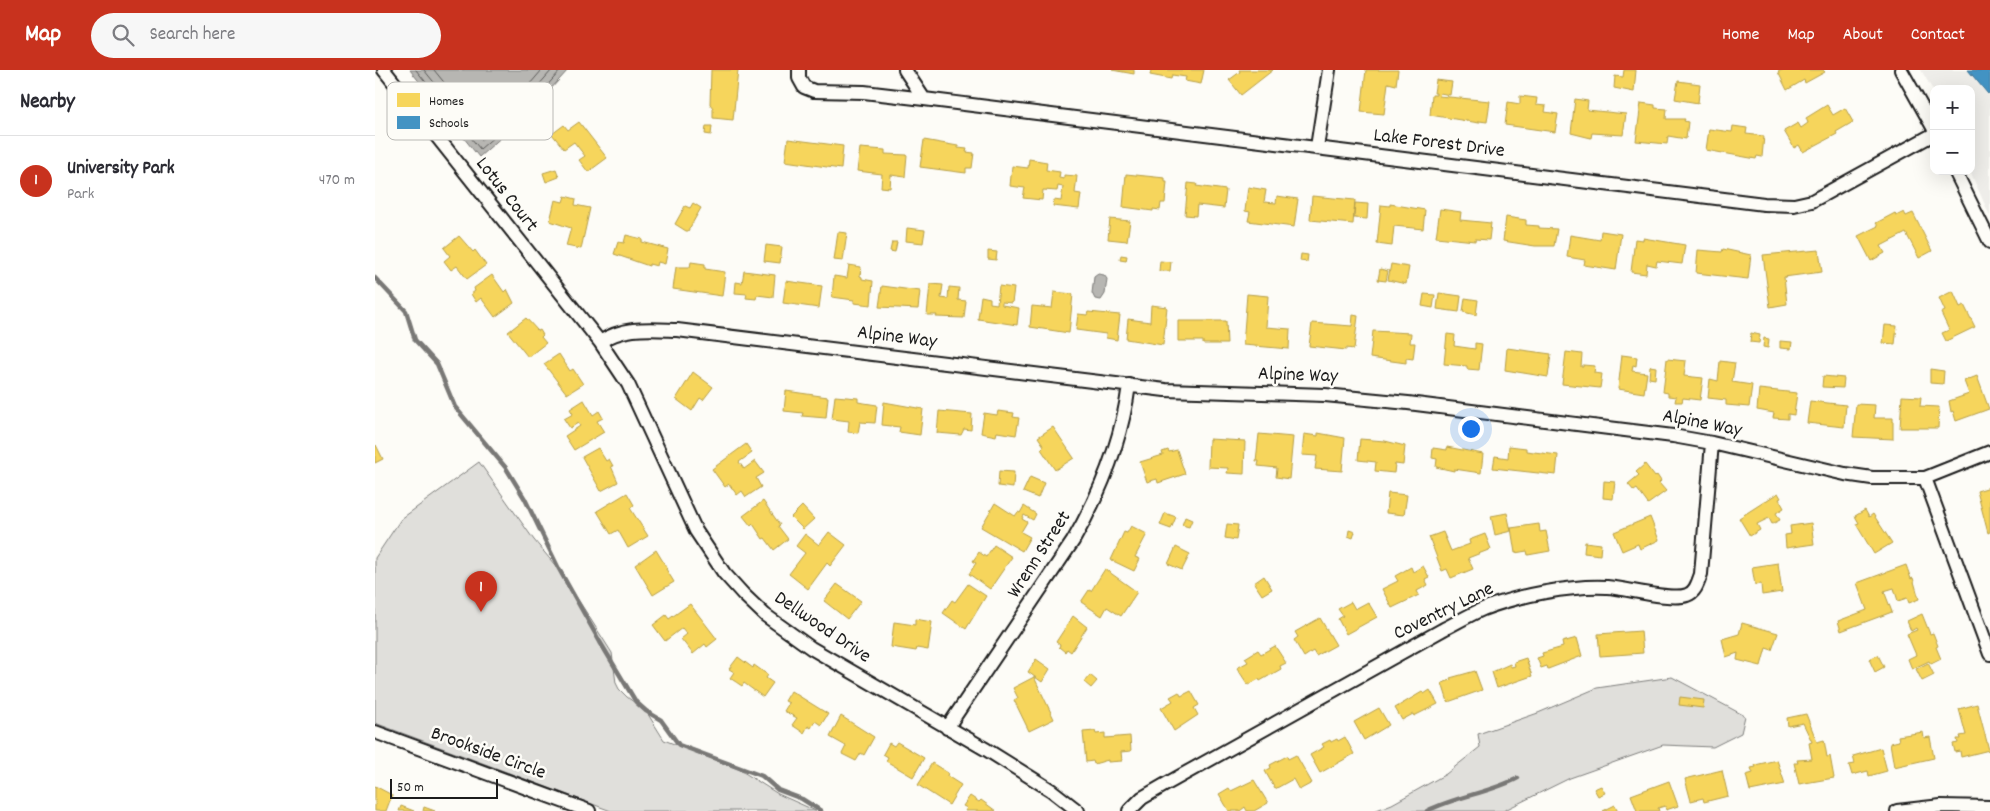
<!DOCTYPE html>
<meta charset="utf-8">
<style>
:root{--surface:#fff;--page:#f7f7f7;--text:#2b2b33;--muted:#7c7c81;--line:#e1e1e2;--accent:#c8321e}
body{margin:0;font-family:Dekko,sans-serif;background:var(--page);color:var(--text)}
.controls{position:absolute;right:15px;top:15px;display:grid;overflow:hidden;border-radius:10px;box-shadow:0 5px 20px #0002}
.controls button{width:45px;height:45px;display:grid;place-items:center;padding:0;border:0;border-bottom:1px solid var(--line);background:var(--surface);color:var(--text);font:25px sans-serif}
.scale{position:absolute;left:15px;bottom:12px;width:108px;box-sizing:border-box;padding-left:5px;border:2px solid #1c1c1c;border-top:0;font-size:14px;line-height:18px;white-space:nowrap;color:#1c1c1c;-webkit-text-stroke:4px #fdfcf7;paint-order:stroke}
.you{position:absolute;left:1095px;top:358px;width:18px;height:18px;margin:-12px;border:4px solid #fff;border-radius:50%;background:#1a73e8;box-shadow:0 0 0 8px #1a73e833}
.badge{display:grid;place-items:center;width:32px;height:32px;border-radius:50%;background:var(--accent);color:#fff;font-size:16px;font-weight:700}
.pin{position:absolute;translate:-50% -41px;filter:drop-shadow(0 1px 2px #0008)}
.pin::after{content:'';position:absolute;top:26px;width:18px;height:15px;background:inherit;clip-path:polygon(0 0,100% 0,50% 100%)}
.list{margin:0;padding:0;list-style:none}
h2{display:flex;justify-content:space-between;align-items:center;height:65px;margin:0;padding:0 20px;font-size:21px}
h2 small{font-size:16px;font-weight:400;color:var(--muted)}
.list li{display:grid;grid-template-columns:32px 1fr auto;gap:15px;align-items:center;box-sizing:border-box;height:90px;padding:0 20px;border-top:1px solid var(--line)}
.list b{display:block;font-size:19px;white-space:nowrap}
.list p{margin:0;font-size:16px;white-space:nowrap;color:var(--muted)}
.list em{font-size:16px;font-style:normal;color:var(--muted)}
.icon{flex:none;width:28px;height:28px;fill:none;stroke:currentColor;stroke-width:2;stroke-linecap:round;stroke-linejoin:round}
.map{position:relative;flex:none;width:1615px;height:741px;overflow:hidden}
header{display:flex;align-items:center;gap:30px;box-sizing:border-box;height:70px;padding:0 25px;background:var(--accent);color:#fff}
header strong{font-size:24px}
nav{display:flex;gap:28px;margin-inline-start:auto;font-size:18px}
.search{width:350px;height:45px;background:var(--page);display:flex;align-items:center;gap:12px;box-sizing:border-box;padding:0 18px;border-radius:28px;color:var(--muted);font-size:19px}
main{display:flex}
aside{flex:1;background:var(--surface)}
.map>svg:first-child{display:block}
.built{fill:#eeede9}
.green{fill:#e0dfdb;stroke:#7e7e7c}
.water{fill:#b7b6b2;stroke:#797876}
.homes{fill:#f6d55c;stroke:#b59e49}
.schools{fill:#4393c3;stroke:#376f91}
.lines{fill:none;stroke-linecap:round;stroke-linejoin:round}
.shore{stroke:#5a5a58;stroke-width:1}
.stream{stroke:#797876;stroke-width:4.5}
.minor-casing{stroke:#1c1c1c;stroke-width:16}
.minor{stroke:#fdfcf7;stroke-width:12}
.labels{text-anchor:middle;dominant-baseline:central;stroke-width:5;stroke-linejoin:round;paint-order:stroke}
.street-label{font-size:20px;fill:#1c1c1c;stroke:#fdfcf7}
.key{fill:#fdfcf7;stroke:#bab9b5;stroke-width:1}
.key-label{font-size:14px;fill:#1c1c1c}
</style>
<header>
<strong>Map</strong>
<div class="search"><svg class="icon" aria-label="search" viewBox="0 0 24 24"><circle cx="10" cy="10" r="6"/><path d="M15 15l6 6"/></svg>Search here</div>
<nav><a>Home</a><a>Map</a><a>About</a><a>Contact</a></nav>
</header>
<main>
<aside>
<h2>Nearby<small></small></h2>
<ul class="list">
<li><span class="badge">1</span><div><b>University Park</b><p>Park</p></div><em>470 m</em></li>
</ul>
</aside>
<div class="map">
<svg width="1615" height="741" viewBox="0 0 1615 741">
<rect width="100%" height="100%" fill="#fdfcf7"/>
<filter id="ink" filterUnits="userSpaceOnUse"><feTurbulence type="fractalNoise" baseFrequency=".02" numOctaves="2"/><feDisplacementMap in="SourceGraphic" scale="10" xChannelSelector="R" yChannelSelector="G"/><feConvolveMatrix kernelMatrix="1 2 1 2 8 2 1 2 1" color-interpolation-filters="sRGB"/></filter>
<g filter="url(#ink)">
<path class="built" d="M1546,0H1615V146L1595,101L1596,19H1559V22Z"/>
<path class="green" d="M104,392L159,470L185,501L237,583L241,613L244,619L252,627L271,641L289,670L365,700L403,724L441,741H236L0,653V488L26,449Z
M1297,607L1370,646L1366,663L1338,677L1288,675L1195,708L1128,741H999L1017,734L1071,704L1105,677L1103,664L1163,643L1222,618Z"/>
<path class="water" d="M35,0H193L155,42L104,87Z
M723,204L729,205L732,209L730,224L726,230L720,229L717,223L719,207Z"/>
<path class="homes" d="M336,0H363L358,50L338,48V38L335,34Z
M737,0H759V4Z
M776,0H829L826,14L810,11L811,7L797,5L796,9L775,5Z
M864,0H898L866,25L854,10L865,2Z
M991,0H1023L1021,15L1013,13L1009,44L986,42Z
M1249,0H1261L1259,22L1239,18L1240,6L1248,7Z
M1407,0H1448L1450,2L1430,13L1429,10L1412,20L1403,2Z
M1061,10L1077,12L1075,25L1065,23L1064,26L1115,31L1112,52L1104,51V53L1055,45L1057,25H1061V23H1059Z
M1303,11L1325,14L1323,33L1300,29Z
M1145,26L1162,28L1161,35L1171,36L1170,42L1183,44L1180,62L1130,55L1133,32L1145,34Z
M1200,29L1213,31L1212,40L1251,44L1248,65L1217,63L1216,68L1196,63Z
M1266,33L1280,35V38L1292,39L1291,49H1310L1309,51L1313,52L1311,69L1293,66L1292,74L1261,71Z
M1452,35L1458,45L1470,38L1478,52L1461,62L1462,64L1428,82L1424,75L1419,78L1409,61L1423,53L1426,58L1433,53L1431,48Z
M204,52L232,88L213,102L204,90L210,86L199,72L189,79L177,64L189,55L193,60Z
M331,56H337L336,65L330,64Z
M1358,56L1372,58L1371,64L1389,66L1387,87L1382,86L1381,89L1331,80L1334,59L1357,62Z
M413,69L468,76L466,99L410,91Z
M549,70L583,76V78L592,79L591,82L599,83L597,98H591V103L545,97Z
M485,78L510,80V84L532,85L530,107L516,105L515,118L506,117L507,104L482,101Z
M654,89L672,92L671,100L685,102L684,108L689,109V105L702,106L700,123L706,124L704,139L678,136L679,130L686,131L688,117L683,116L682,121L668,120L667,130L648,128L650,118L635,116L637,96L653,98Z
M181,99L184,107L171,112L168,103Z
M751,104L790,108V112H792L790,133H786L785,140L778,139V141L748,137Z
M813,113L822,114L821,116L851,120L849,138L822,135L821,146L810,145Z
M873,117L891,120L889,132L901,133L902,126L923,129L919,157L873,151L875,142L870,141Z
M190,126L201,129L200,135L215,138L206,179L191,176L196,158L175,151L180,130L188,132Z
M937,126L980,130L978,154L935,150Z
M318,133L326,138L313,161H311L300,154L310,136L315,138Z
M980,133L993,134L992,149L979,148Z
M1015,134L1050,140L1048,159L1019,156L1017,176L1002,174L1006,135L1015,136Z
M1065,139L1086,142L1085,150L1116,153L1114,170L1100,169V171L1061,167Z
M1529,142L1531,146L1538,143L1557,181L1544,188L1531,163L1506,176L1510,183L1496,191L1483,166L1503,156L1501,153L1520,143L1521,146Z
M1131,147L1151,150V155L1164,156V158L1182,159L1179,176H1160L1128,171Z
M735,149L755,151L752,171L733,169Z
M532,158L550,160L548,173L531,171Z
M1226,161L1246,164L1241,200L1209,195L1210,190L1192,187L1195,165L1225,170Z
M463,162L472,163L468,191L459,190Z
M251,165L267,169V172L293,179L290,194L283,192L282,196L274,194V196L239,184L243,172L249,173Z
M84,166L98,182L100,180L111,195L92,209L82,196L76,200L69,191L75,186L69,178Z
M1268,168L1310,175L1307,194L1282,191L1281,196L1272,194L1271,204L1256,202L1260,169L1268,170Z
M517,172H522L520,182L515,181Z
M391,175L407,177L405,193L389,191Z
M1348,179L1376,185L1373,209L1321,203L1323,180L1347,182Z
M1444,180L1447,202L1409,207L1412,234L1395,237L1388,185Z
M613,181L622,182L621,190L613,189Z
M926,184L933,185L932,192L925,191Z
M746,185L752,186L751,191L745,190Z
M785,191L796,192L795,201H784Z
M316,192L330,194V199L350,202L347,226L298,219L301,197H315Z
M1016,194L1034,197L1031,214L1013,210Z
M474,195L486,197L485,206L487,207V209L498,211L496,235L479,233V230L457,227L459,206L472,208Z
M1005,199L1013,201L1011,211L1003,210Z
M369,201L400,205L398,227L382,225L381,229L371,228L372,224L360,223L361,212L367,213Z
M117,205L129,222L132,219L139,233L120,247L106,228L101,232L96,224L100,221L99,218Z
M411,211L447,216L444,238L408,233Z
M555,214L568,215L566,228L573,229L574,217L584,218L583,230L591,231L589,248L561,247L562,245H552Z
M507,216L545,221L543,239L504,237Z
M624,216L639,218L637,233L627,232V235L644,238L642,255L603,249L606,226L615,228V233L622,234Z
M1578,221L1585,237L1589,235L1600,257L1571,271L1567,263L1574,260L1566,243L1570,241L1564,228Z
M679,222L698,224L694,263L655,257L657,236L677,238Z
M1064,223L1086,226L1084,242L1062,239Z
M872,224L893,226L891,257L915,259L914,279L868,275Z
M1049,224L1060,225L1058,238L1047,236Z
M1090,228L1103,230L1101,245L1088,242Z
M776,235L792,237L788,275L751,269L753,249L775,252Z
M713,242L745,245L742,270L731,268V264L701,260L703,244L712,245Z
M978,245L983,246L979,279L971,278V280L934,276L937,253L977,256Z
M151,248L163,261L165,260L168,265L166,267L171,273L153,287L133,262Z
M803,251H851L852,274H828V271H803Z
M1510,255L1522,256L1520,274L1508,273Z
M998,261L1036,263L1035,273H1040L1038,289L1031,288V293L995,288Z
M1376,263L1385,265L1384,273L1375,272Z
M1072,264L1080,265L1079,276L1100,279V273L1107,274L1104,300L1092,299V296L1069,294Z
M1389,268L1394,269L1393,278L1388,277Z
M1405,271L1417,272L1416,279L1405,278Z
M1132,278L1176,284L1173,307L1130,300Z
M1191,282L1207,284L1206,297H1208V295L1220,296L1219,303L1227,304L1225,318L1187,314Z
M184,284L195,301L198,299L208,314L192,324L169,294Z
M1247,285L1262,287L1261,296L1258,295L1257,301L1272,303L1269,323L1243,319Z
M1292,289L1311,291L1309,306L1328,308L1325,330L1308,328L1307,332H1300L1301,327L1293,326V323L1288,322Z
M1345,291L1360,293L1357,312L1377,315L1374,337L1351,335V330L1333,328L1335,309L1343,311Z
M1275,296L1281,297L1280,309L1274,308Z
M1555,299L1569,301L1568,314L1555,313Z
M318,302L338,317L328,330L325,328L317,341L301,329Z
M1448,306L1469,308L1468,318L1447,317Z
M1602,306L1614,339L1581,351L1578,341L1576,342L1574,331L1594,324L1589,311Z
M1384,319L1422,323L1419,345L1413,344V349L1398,348L1399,343L1382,340Z
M411,321L453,327L451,348L427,346L428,343L409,341Z
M460,326L483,328V332L502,335L500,353L485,352L483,363L473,362L474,351L457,349Z
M1527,326L1546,327L1545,336L1564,337L1563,358H1525Z
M209,330L218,345L224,341L228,348L222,351L229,362L199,380L190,366L205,356L203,353L195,358L189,349L198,344L195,339Z
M1435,331L1471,335L1469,357L1432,353Z
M509,332L548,339L545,365L524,362L525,357L507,355Z
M1481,334L1500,335L1499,348H1518V369L1478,367Z
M564,341L597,344L596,360L589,359L586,365L562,363Z
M623,341L639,343L638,347L644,348L641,365L622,362L621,366L606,363L609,343L622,345Z
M678,357L699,388L680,400L666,379L669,376L663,367Z
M943,363L970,368L967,401L940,399L942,386L927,385L929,364L943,366Z
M884,364L918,367L914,409L901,407L902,398L883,396L884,391H881Z
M834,369L870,371L869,404L852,403L853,398L833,397Z
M985,369L1010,371L1030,376L1028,395L1020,394L1019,403L1000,401L1001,392L983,390Z
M371,374L377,383L364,392L369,399L380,391L389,403L381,408L386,417L371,427L367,421L362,425L354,414L350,417L337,399Z
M1,375L8,389L0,393V376Z
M1134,376L1151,378V381L1183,385L1181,405L1118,398L1120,386L1133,388Z
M1072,377L1108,384L1106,403L1079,399V401L1061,397L1062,389L1057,388L1058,378L1072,380Z
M223,378L231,391L234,389L238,396H236L243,412L226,421L207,387Z
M793,380L794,382L802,380L810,404L783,413L782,409L772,412L765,392L788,385L787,382Z
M1270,394L1280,407L1282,405L1286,411L1284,413L1291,421L1273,434L1262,419L1259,421L1253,414L1264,405L1261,402Z
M624,401L639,402L638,418L623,416Z
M655,407L669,413L663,428L648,422Z
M1229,411L1240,412L1238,429L1228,428Z
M1615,417V462L1613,463L1602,421Z
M252,423L259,435L255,438L273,466L253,478L243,460L236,464L222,441Z
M1013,423L1032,425L1029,445L1011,443Z
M1403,423L1406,428L1404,429L1409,438L1401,443L1405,450L1397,454L1394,448L1382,454L1385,460L1375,466L1364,448Z
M388,431L405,455L403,456L413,469L399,480L390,468L388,469L378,454L376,456L368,446Z
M620,433L640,446L643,442L645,443L649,436L661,444L658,450L649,445L647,449L652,452L646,462L655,467L647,481L606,457Z
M427,436L439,449L428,459L416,447Z
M1490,440L1494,447L1498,444L1517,473L1499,484L1481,454L1484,453L1480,446Z
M790,443L801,447L796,459L785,455Z
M1132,443L1136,461L1120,465L1116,446Z
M810,447L817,450L814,457L807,455Z
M1275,447L1284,470L1265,479L1263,474L1247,481L1239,462Z
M1436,453L1439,474L1411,478L1410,465L1416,464L1415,456Z
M852,454L863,455L861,470L850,468Z
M1164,454L1165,462L1171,461L1175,481L1153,485L1152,481L1140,483L1136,458Z
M756,456L772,464L760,487L765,489L759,501L736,490L749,462L752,463Z
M974,460L980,462L978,468L973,466Z
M454,462L471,475L455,496L452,493L433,519L414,504L430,483L421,476L430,464L444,475Z
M1068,462L1076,481L1095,474L1094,470L1110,464L1116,479L1093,488L1098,499L1076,508L1072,499L1067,501L1054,467Z
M1210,472L1226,474L1225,485L1209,483Z
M619,475L637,487L615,519L594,504L601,493L598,491L604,482L611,487Z
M801,477L815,484L807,500L793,494Z
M281,480L292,498L291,499L299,512L278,525L260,495Z
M1403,493L1407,522L1387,525L1386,514L1380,515L1377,497Z
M1531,495L1536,509L1538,508L1544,529L1534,533L1532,528L1523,531L1519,518L1509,521L1517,542L1466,561L1463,551L1492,540L1482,513Z
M1048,496L1054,507L1050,509L1053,515L1042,521L1044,525L1017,538L1007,519L1023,511L1020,506L1036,497L1038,502Z
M730,499L762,522L746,546L732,537L727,546L706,532L714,520L716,521Z
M889,506L897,519L887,525L879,513Z
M462,514L486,531L472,549L449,531Z
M593,514L611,526L591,559L568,543L577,530L580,532Z
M976,532L980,539L993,532L1002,547L971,564L963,549L968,546L963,539Z
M315,534L342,569L332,577L330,574L318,584L306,569L312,564L307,558L290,571L278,555L291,545L294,549Z
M1547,544L1555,564L1558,563L1563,576L1561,577L1566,589L1556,594L1554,591L1537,599L1533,589L1541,585L1532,564L1542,560L1541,558L1536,561L1532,551Z
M698,546L712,557L696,582L692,579L690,582L684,577L685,575L681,572Z
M945,548L961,575L941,586L938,581L929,587L919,570L923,567L920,562Z
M540,549L557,552L553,580L542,578L541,581L516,577L519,552L540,555Z
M1367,553L1403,563L1397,580L1391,578L1386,596L1362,590L1363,583L1351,587L1347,569L1364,564Z
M1266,561L1268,583L1225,586L1223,564Z
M1202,568L1207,586L1173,599L1172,596L1166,598L1162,588L1168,586L1167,583L1188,577L1187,572Z
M900,576L911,593L905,596L906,599L885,611L884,609L873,615L862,598L873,592L870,588L883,580L886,584Z
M1503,585L1509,597L1500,602L1494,589Z
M363,587L378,598L379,595L393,605L391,608L398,613L388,627L369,613L367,616L355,608L359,602L354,599Z
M1151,588L1157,606L1122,618L1117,602L1135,594L1136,597L1140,596L1139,592Z
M661,589L675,599L667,612L653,602Z
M1553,593L1559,605L1547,611L1541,599Z
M1100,601L1107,620L1073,632L1067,613L1076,610L1075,608Z
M715,605L722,611L716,618L709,612Z
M659,607L679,649L654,661L639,630L643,628L638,618Z
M1055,620L1063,634L1039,646L1038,644L1027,650L1020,638L1047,622L1049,624Z
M416,621L453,644L446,655L440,651L436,658L433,656L429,663L417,655L422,648L409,641L414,633L410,631Z
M816,621L824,635L819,638L823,645L799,661L786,638L798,631L795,627L804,622L806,626Z
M1305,627L1329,630L1328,638L1304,635Z
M1602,634L1614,680L1586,687L1585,681L1580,682L1578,674L1583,673L1582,669H1586L1585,666L1591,665L1584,639Z
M1004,638L1014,655L989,670L979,652Z
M1431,644L1442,672L1449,670L1452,687L1455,686L1459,708L1424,714L1419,693H1423L1422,690L1437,689L1434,673L1437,672L1428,653L1413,656L1412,648Z
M466,646L499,667L489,685L486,683L481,691L467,684L471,676L455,667Z
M720,661L721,664L730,663V668L755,666L756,681L746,682L747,691L733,692V690L719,694L718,691L711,692L708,662Z
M1548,662L1549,668L1555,667L1559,688L1519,697L1515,673L1524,671L1523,666Z
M970,667L979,684L945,703L935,685L949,677L947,674L955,670L956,672L962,669L963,671Z
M522,672L549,688L538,707L511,691L513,687L508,684L514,673L519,676Z
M1506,678L1512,701L1494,706L1493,701L1477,705L1474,695L1480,694L1478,686Z
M921,685L937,713L924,720L918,709L900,719L890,701L896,698L895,695L912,686L913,689Z
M1402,690L1410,714L1375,721L1371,705L1378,703L1376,698L1381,697L1380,695Z
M557,693L573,703L572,706L586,715L574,735L543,715Z
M1347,700L1353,726L1329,732L1328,728L1316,731L1310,709Z
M879,710L893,733L879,741H872L870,737L865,741H854L844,724L854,718L856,721Z
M1294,711L1303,736L1291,740L1290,736L1283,738L1284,741H1262L1256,725Z
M0,716L17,725L11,741H0Z
M1226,716L1230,723L1223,726L1219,719Z
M595,726L604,732L606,730L621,741H590L592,738L588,736Z
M1240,735L1243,741H1228Z
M26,736L39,741H24Z
M49,737L60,741H48Z"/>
<path class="schools" d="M1593,0H1615V22L1613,24Z"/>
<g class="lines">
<path class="shore" d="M41,0L105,79L151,39L186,0
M49,0L106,70L147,34L177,0
M59,0L107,59L142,29L167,0"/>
<path class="stream" d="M0,208L31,241L40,270L62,294L80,337L131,398L150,429L184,499L225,572L261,632L271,641L286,650L304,675L387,706L403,720L427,729L446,741
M1052,741C1081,726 1115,723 1143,708"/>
<defs>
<path id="minor" d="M9,0L225,272L253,314L321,461L349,503L368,524L390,545L436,578L612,680L676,720L703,741
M424,0V8L429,17L439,21L489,22L549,29
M530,0L549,29C829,65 1109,98 1389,134L1419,135L1437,131L1559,64
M1526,0L1559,59
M942,77L954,0
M1580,101L1615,172
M225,272C249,256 274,259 302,260L790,320L950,325L1033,333L1298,366L1337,373L1470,404L1497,408H1550L1615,382
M1550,408L1615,584
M572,658L698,471C725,424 747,369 754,315
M0,662L214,741
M754,741L767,728L793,713L1067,560C1081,553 1094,545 1108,539C1141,526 1196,515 1232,517C1251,518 1296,531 1312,525C1321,522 1323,512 1326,504L1337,373
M1522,741L1566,736L1615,737"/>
</defs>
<use href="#minor" class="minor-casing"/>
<use href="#minor" class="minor"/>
</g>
</g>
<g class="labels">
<g class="street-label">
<text transform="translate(1064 74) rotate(7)">Lake Forest Drive</text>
<text transform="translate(131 125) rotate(52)">Lotus Court</text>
<text transform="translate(522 268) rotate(7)">Alpine Way</text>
<text transform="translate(923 306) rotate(2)">Alpine Way</text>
<text transform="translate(1327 354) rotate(11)">Alpine Way</text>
<text transform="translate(665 485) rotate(-57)">Wrenn Street</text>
<text transform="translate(1069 542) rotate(-26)">Coventry Lane</text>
<text transform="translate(447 558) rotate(34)">Dellwood Drive</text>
<text transform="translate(113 684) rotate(20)">Brookside Circle</text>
</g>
</g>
<rect x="12" y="12" width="166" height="58" rx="8" class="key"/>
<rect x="22" y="23" width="23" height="14" fill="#f6d55c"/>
<rect x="22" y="46" width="23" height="13" fill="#4393c3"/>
<g class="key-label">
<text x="54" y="35">Homes</text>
<text x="54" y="57">Schools</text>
</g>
</svg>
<div class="controls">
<button>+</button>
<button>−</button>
</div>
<div class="scale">50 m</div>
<div class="you"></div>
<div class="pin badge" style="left:106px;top:542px">1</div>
</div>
</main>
